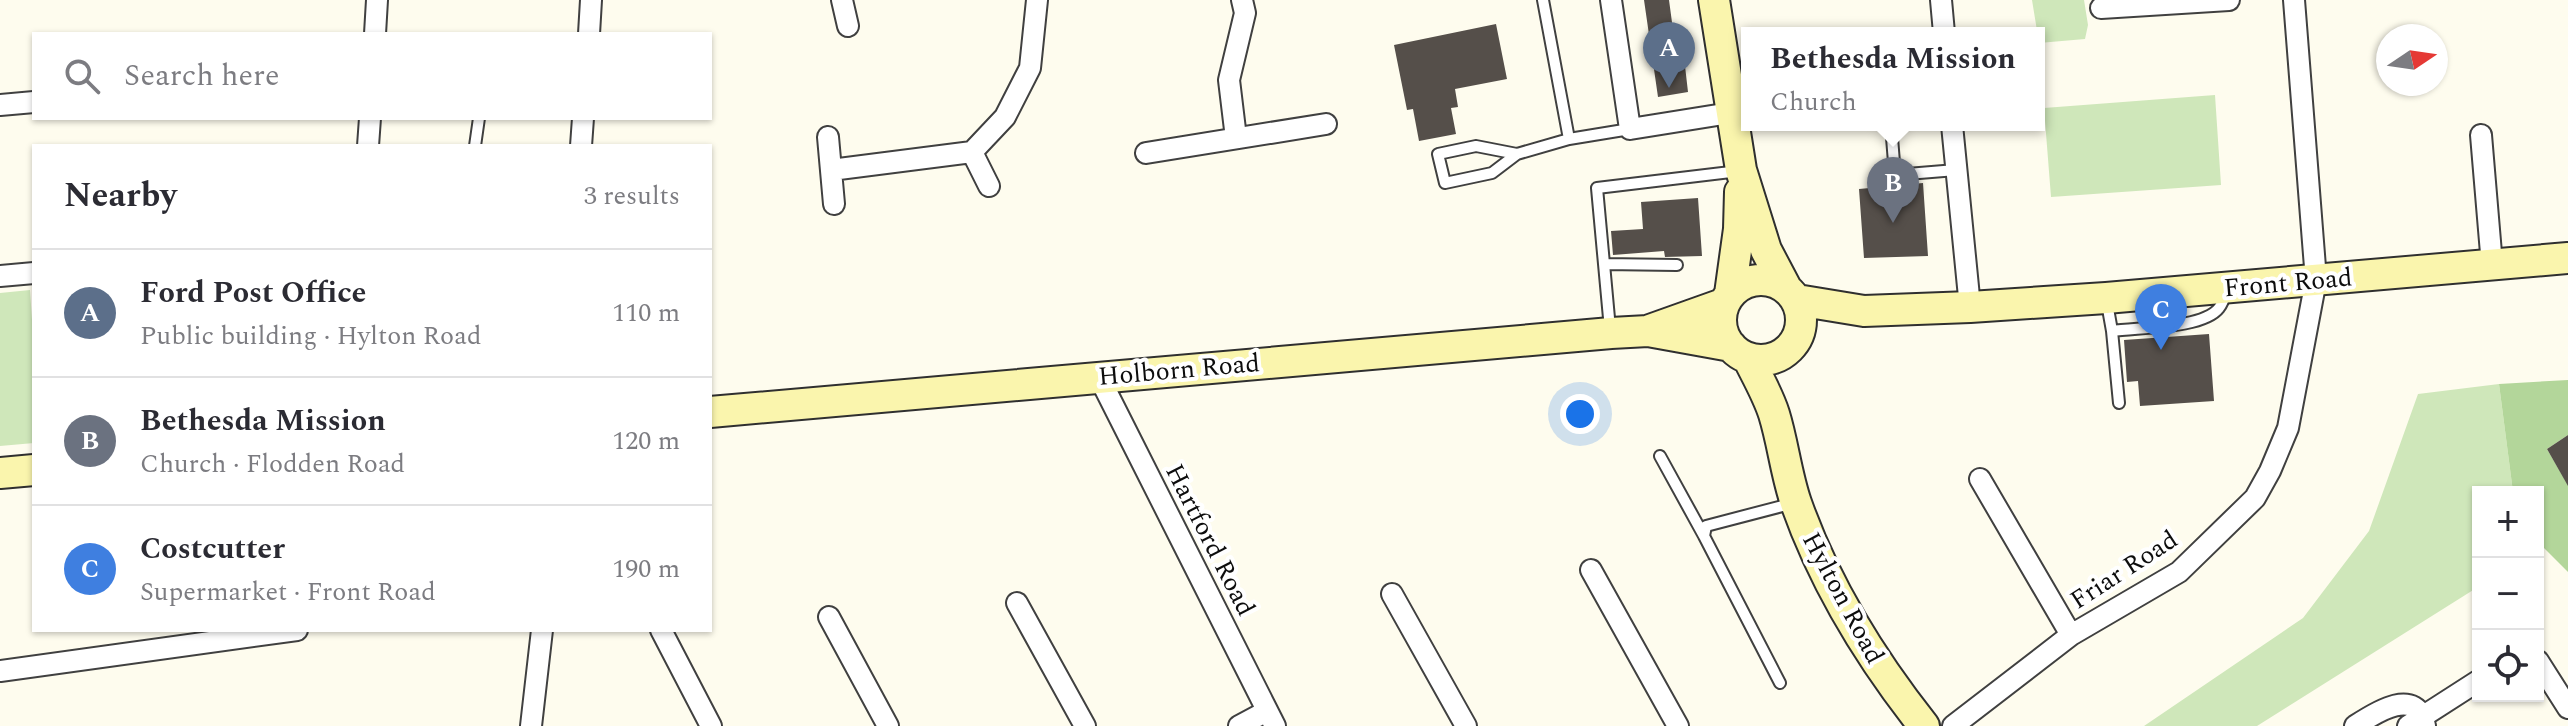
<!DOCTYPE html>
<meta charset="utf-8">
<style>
:root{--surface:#fff;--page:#f7f7f7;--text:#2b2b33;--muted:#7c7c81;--line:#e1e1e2;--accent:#b62d2e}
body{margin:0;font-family:Spectral,serif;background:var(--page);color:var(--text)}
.controls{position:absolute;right:24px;bottom:24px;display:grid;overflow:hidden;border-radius:0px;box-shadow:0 2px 6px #0004}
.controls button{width:72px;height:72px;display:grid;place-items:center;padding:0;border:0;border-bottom:2px solid var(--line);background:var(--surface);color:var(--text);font:40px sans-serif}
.compass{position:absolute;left:2376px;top:24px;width:72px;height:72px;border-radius:50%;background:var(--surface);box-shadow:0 2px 6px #0004;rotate:77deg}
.you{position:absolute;left:1580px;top:414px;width:28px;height:28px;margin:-20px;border:6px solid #fff;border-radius:50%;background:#1a73e8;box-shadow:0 0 0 12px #1a73e833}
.badge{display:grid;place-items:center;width:52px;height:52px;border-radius:50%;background:var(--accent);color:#fff;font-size:26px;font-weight:700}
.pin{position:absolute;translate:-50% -66px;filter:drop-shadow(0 2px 4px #0008)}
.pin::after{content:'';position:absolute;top:42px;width:28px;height:24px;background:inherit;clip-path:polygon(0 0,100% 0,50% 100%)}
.popup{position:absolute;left:1741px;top:27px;width:304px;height:104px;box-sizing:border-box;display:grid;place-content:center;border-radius:0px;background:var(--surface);filter:drop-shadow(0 2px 6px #0005);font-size:26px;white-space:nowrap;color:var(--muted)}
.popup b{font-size:30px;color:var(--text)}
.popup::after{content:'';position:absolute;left:50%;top:100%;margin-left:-16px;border:16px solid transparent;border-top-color:var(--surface)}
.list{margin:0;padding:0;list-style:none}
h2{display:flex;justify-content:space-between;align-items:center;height:104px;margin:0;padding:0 32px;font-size:34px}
h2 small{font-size:26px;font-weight:400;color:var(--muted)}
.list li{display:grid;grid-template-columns:52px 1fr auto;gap:24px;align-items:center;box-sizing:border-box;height:128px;padding:0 32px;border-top:2px solid var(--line)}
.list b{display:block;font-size:30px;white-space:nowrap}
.list p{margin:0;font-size:26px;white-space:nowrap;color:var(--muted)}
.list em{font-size:26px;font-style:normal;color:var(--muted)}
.icon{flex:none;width:44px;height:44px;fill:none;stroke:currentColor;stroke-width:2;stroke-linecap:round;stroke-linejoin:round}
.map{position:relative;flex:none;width:2568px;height:726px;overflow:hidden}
.search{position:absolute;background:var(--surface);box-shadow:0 2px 6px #0004;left:32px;top:32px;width:680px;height:88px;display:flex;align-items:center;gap:20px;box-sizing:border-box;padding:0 28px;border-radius:0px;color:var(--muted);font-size:30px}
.panel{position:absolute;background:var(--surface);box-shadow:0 2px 6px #0004;left:32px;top:144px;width:680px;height:488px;border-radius:0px}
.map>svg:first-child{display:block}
.green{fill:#cfe7ba}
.forest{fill:#b3d69a}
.building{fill:#554f4a}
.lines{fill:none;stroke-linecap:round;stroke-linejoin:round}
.lane-casing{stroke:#404040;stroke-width:14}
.street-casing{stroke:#404040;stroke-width:24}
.secondary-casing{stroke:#2f2f2f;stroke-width:34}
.lane{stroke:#fff;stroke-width:10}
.street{stroke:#fff;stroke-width:20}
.secondary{stroke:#faf5ad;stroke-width:30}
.labels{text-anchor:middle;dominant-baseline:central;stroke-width:8;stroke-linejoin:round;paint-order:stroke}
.street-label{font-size:26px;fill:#0d0d0d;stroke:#fff}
</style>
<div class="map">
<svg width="2568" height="726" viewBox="0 0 2568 726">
<rect width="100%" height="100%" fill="#fefcee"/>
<path class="green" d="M2032,0H2084L2088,25L2085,39L2039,43Z
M2215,95L2221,185L2051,197L2044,108Z
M30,290L34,350V443L0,446V293Z
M2499,384L2513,492H2478V587L2257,726H2144L2303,618L2369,531L2418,394Z"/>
<path class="forest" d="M2568,380V435L2547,449L2568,485V572L2538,542V492H2513L2499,384Z"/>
<path class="building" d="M1644,0H1669L1678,67L1685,66L1688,92L1658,97Z
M1496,24L1507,79L1455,89L1458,107L1451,108L1456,134L1419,141L1413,109L1407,110L1394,45Z
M1923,183L1928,256L1864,258L1859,189Z
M1698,198L1702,256L1665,257L1664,251L1613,255L1611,231L1643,229L1641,202Z
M2209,334L2214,401L2140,406L2138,381L2127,382L2124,340Z
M2568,435V486L2547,449Z"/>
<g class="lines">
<defs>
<path id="lane" d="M1543,0L1569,139L1630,129
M1891,125L1895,175L1956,170
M475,146L479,118
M1517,154L1492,173L1445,183L1438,154L1476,146L1517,154L1569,139
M1604,264L1677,265
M2107,303L2112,331C2138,327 2203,329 2219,308C2223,303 2225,296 2227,290
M1610,329L1597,188L1739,171
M2112,331L2119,403
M1660,456L1704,536
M1780,683L1704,536L1706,526L1794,503"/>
<path id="street" d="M842,0L848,26
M1611,0L1630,129L1730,113
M1941,0L1944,33
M2101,8L2229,0
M375,34L377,0
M589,34L591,0
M0,105L34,102
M1952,125L1970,307
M2481,135L2492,265
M828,137L834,204
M1236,138L1229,80L1245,13L1242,0
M368,146L370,118
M581,146L583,118
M972,152L989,186
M1146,153L1326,124
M831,170L972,152L1005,117L1030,68L1037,0
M0,276L34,273
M1099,377L1275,726
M1980,479L2071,635
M1591,570L1678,726
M1392,594L1466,726
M1017,603L1085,726
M829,617L888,726
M661,630L711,726
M2538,661L2568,708
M0,671L297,630
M531,726L542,630
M1239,726L1267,711
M1953,726L2071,635L2179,572L2255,498L2270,471L2288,428L2316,280L2294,0
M2355,726C2375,713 2417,685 2425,726
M2408,726L2478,681"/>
<path id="secondary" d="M1714,0L1741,170L1766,250L1786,288
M1721 320a40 40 0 1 1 80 0a40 40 0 1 1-80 0Z
M1730,294L1739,229L1740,192
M1797,300L1864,311L1970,307L2106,298L2568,258
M1650,330L1723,304
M1748,358C1757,376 1768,395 1774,414C1783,443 1786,474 1796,503C1825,585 1870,658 1924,726
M710,412L1611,333L1648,331L1731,346
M0,473L34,470"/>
</defs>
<use href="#lane" class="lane-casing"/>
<use href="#street" class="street-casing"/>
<use href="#secondary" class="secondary-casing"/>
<use href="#lane" class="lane"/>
<use href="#street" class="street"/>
<use href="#secondary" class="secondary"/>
</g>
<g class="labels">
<g class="street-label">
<text transform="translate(2288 283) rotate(-5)">Front Road</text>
<text transform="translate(1179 370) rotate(-5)">Holborn Road</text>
<text transform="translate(1210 540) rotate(63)">Hartford Road</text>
<text transform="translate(2124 570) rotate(-33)">Friar Road</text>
<text transform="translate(1843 598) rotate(62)">Hylton Road</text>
</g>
</g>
</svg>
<div class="controls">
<button>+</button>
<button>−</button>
<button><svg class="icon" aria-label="locate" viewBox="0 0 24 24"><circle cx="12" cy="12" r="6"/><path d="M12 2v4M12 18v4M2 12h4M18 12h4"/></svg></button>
</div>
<svg class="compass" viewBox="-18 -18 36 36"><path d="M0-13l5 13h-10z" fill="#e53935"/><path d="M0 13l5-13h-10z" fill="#7c7c81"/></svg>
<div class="you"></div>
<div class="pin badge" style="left:1669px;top:88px;background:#5c6f8a">A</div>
<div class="pin badge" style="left:1893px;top:223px;background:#6b7280">B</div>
<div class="popup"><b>Bethesda Mission</b>Church</div>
<div class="pin badge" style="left:2161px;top:350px;background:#3f7fe0">C</div>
<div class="search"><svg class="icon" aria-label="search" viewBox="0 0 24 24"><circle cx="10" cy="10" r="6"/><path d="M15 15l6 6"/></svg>Search here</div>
<section class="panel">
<h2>Nearby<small>3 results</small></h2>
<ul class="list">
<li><span class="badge" style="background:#5c6f8a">A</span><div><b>Ford Post Office</b><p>Public building · Hylton Road</p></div><em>110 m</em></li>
<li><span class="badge" style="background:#6b7280">B</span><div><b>Bethesda Mission</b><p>Church · Flodden Road</p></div><em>120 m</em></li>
<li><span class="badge" style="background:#3f7fe0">C</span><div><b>Costcutter</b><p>Supermarket · Front Road</p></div><em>190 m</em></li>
</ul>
</section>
</div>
